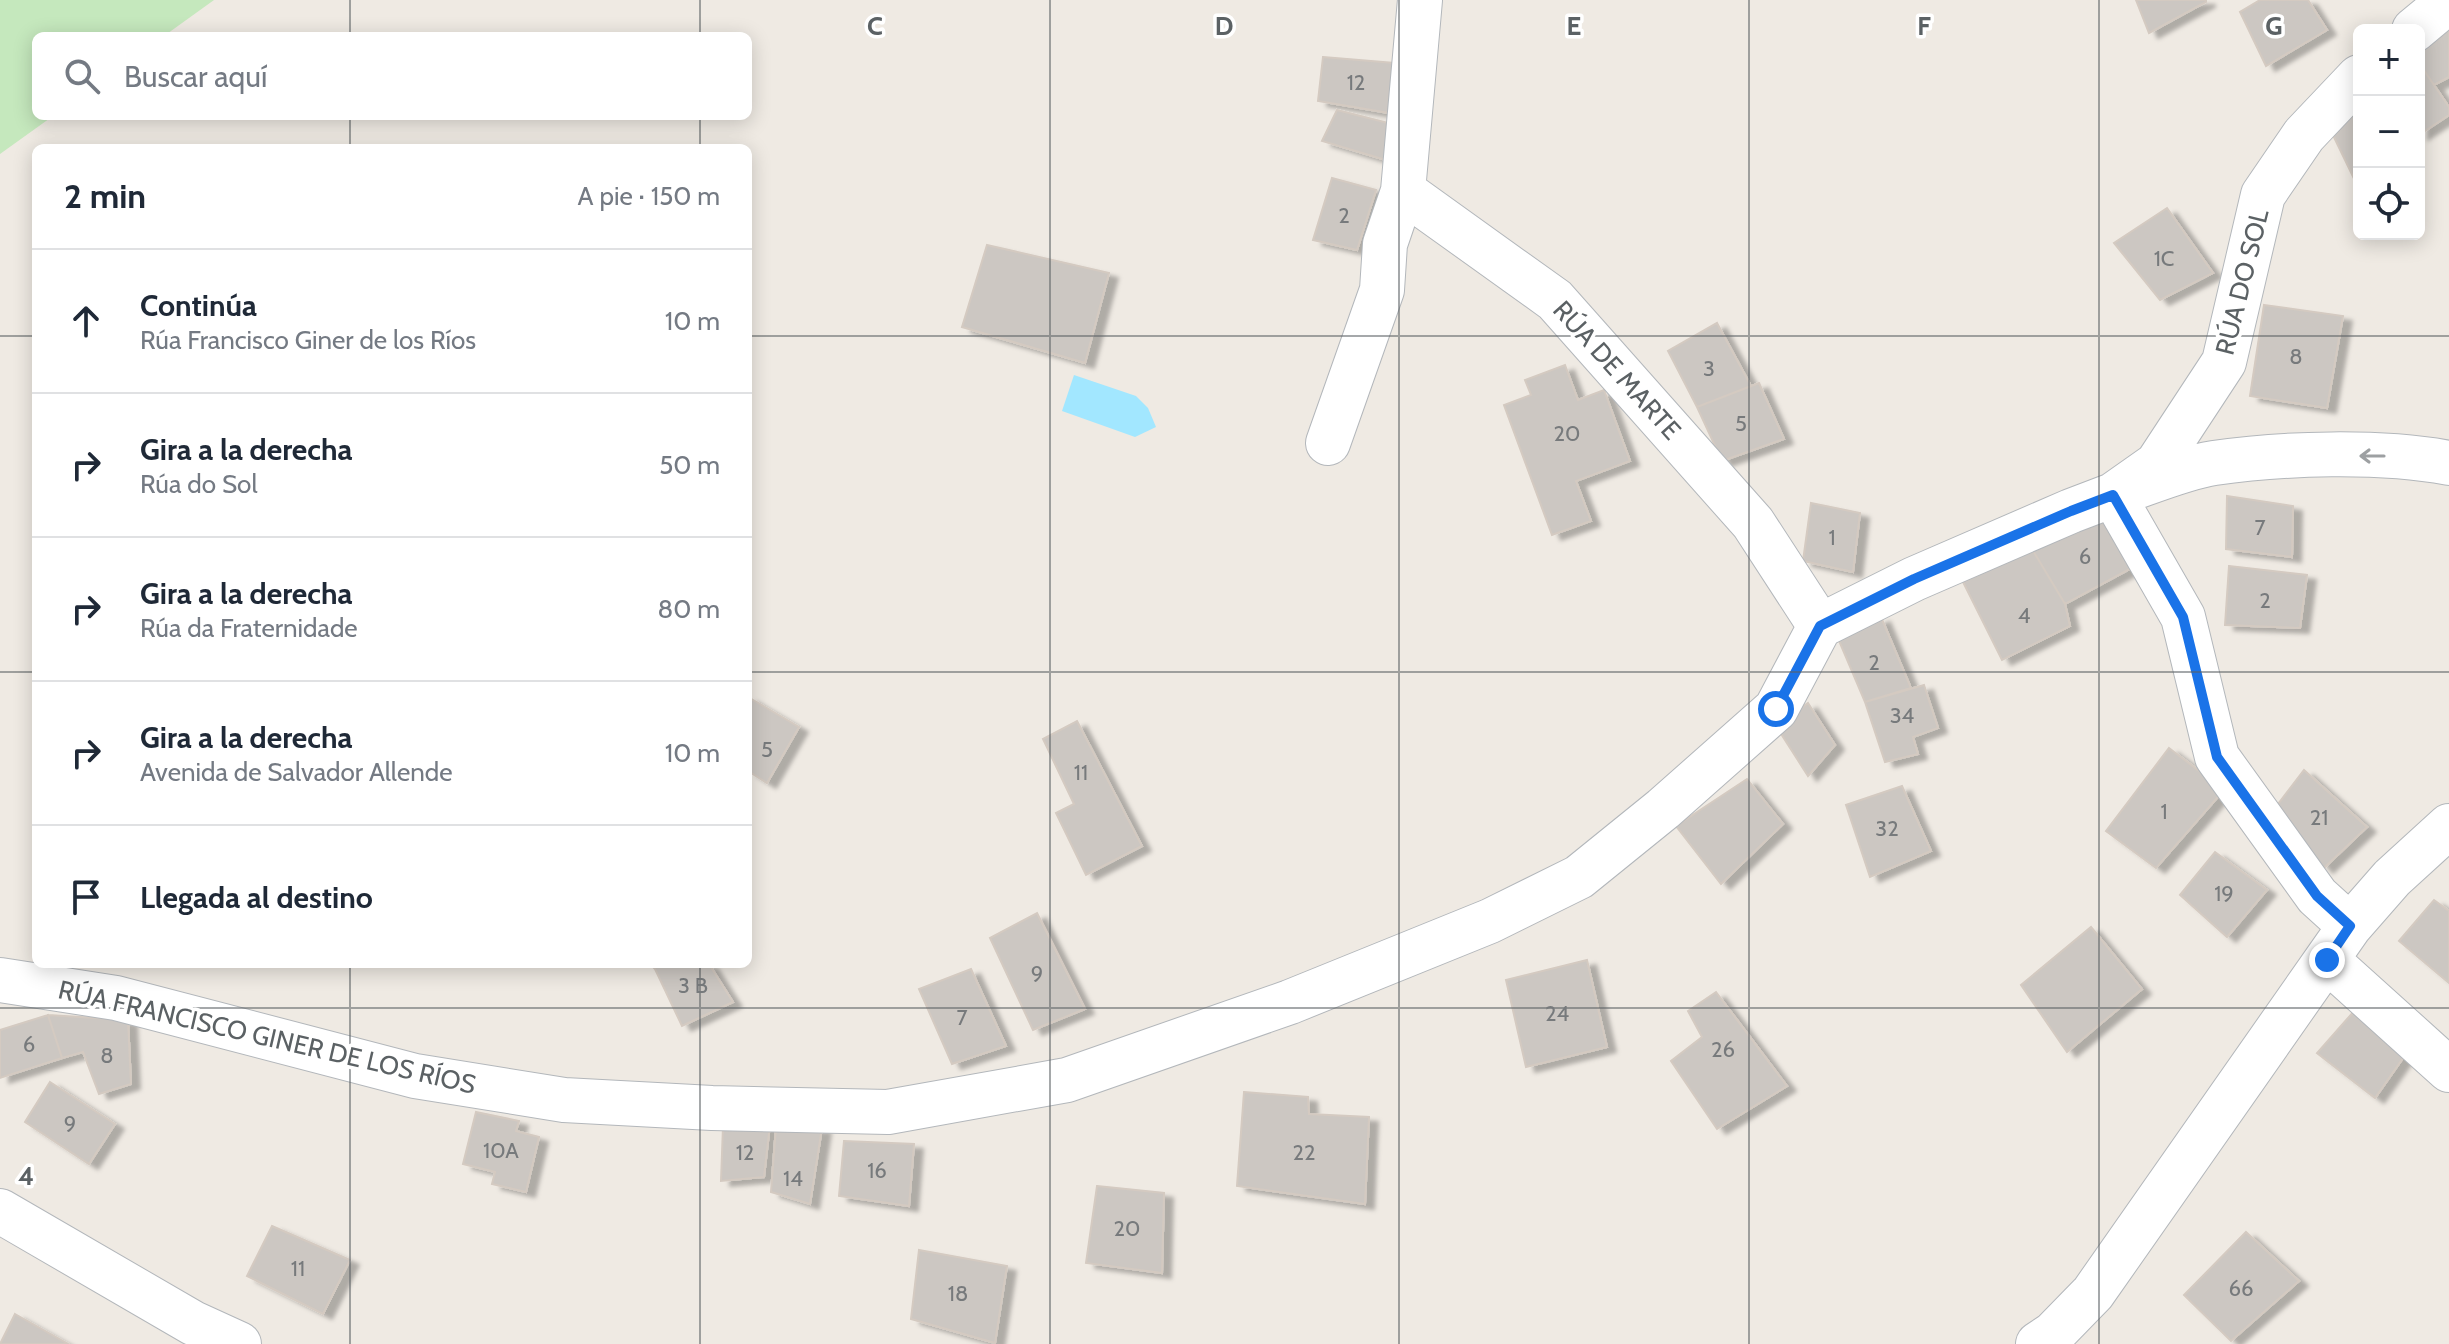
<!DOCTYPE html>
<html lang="es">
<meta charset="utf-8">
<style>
:root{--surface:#fff;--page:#f6f6f7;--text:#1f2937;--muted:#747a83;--line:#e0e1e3}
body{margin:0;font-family:Cabin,sans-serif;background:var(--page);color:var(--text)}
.controls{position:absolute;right:24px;top:24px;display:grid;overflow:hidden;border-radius:12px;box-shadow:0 4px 20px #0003}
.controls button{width:72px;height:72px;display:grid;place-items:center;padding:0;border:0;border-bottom:2px solid var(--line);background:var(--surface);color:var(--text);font:40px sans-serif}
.stop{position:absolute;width:24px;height:24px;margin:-18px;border:6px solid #1a73e8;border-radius:50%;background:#fff}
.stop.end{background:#1a73e8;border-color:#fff;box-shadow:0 2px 8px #0008}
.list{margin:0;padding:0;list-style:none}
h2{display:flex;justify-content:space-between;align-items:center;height:104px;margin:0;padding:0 32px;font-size:34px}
h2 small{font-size:26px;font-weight:400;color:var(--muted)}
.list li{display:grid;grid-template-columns:52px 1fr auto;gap:24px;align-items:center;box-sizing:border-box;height:144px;padding:0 32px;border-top:2px solid var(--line)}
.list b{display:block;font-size:30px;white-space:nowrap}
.list p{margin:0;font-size:26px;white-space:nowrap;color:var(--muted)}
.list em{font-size:26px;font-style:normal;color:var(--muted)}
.icon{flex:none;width:44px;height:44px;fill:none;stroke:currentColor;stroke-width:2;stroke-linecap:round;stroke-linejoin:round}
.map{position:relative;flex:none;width:2449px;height:1344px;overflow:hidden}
.search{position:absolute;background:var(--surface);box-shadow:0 4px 20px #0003;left:32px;top:32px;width:720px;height:88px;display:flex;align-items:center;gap:20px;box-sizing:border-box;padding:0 28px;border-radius:12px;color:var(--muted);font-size:30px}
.panel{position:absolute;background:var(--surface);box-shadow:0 4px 20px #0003;left:32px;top:144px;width:720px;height:824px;border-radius:12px}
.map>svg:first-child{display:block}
.green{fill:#c5e8bd}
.water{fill:#a2e7ff}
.building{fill:#ccc7c2;stroke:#d4cac1;stroke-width:2;filter:url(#shadow)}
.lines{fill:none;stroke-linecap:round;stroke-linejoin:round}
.minor-casing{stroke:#b3b7bb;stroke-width:46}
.minor{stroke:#fff;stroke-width:44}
.oneway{stroke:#9da0a2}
.route{stroke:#1a73e8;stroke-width:10}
.grid{fill:none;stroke:#5b6164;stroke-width:2;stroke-opacity:0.55}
.labels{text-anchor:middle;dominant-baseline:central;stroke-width:7;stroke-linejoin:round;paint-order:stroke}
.number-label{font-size:22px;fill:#777a7c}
.street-label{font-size:26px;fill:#5b6164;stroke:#fff}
.grid-label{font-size:26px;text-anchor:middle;font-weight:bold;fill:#5b6164;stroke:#fff;stroke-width:7;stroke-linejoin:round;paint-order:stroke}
</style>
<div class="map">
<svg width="2449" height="1344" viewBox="0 0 2449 1344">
<defs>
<filter id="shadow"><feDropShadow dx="9" dy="5" stdDeviation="2" flood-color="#0004"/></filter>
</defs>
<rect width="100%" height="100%" fill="#efeae3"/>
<path class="green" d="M0,0H214L164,36H36V116H53L0,154Z"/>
<path class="water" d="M1074,375L1136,396L1148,408L1156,427L1135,437L1062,411Z"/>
<path class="building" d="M2136,0H2206V2L2149,33Z
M2260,0H2308L2327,30L2266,66L2240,12Z
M2449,29V77L2434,85L2419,63V48Z
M1323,57L1394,63L1389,113L1318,101Z
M2419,63L2449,107V115L2419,135Z
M2354,104L2359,111V189L2332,133Z
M1337,110L1396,125L1389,161L1322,141Z
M1332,178L1376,190L1357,250L1313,240Z
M2167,208L2213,273L2160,300L2114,243Z
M987,245L1109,273L1085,363L962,327Z
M2264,305L2343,316L2327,408L2250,396Z
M1717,323L1751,386L1697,407L1668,351Z
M1565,365L1578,400L1604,390L1630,461L1576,481L1591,521L1552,535L1504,405L1531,395L1525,380Z
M1759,383L1784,439L1722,461L1697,407Z
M2227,496L2293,506L2292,557L2226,549Z
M1811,503L1860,513L1853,572L1803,561Z
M2098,513L2141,563L2065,604L2032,549Z
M2032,549L2065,604L2070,626L2002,660L1963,582Z
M2229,566L2307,575L2300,628L2225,625Z
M1881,617L1911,688L1865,702L1837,636Z
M1924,685L1938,728L1913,737L1918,754L1885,762L1865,702Z
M748,697L799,727L767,783L748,771Z
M1808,703L1835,745L1808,776L1776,726Z
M1077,721L1142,846L1086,875L1056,813L1074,804L1043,739Z
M2169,748L2224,790L2156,868L2106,831Z
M2304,770L2367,827L2324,868L2275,808Z
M1747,779L1783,824L1721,884L1676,826Z
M1902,786L1931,851L1870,877L1846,805Z
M2215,852L2267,890L2227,937L2180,895Z
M2434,900L2449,911V983L2399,941Z
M1037,913L1085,1009L1033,1030L990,938Z
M2091,927L2142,989L2067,1052L2021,985Z
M1587,960L1607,1047L1526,1067L1506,980Z
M650,964H709L733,1002L682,1026L655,969Z
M971,969L1006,1046L952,1064L919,989Z
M1716,992L1787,1086L1717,1129L1671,1061L1702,1037L1688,1011Z
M2356,1009L2408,1051L2375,1098L2317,1053Z
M48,1015L62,1058L0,1078V1030Z
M48,1015L128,1020L131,1084L99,1094L83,1052L62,1058Z
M50,1082L115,1124L89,1164L25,1122Z
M1244,1092L1308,1097L1309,1114L1369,1117L1365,1204L1237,1186Z
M476,1112L519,1121L516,1131L539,1137L526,1192L492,1184L495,1172L463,1164Z
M770,1124L764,1177L721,1181L723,1126Z
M776,1127L822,1128L810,1204L771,1192Z
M844,1141L914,1144L909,1206L839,1196Z
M1097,1186L1164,1193L1162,1273L1086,1263Z
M272,1226L350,1260L323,1314L247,1276Z
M2246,1232L2299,1281L2231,1341L2184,1295Z
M919,1250L1007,1266L995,1343L911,1319Z
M15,1314L68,1344H0Z"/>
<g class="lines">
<defs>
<path id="minor" d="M1420,0L1403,191L1555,300L1753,523L1820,626
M2414,30L2449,1
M1328,443L1382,290L1385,244L1403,191
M1820,626L1914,579L2071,511L2113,495L2157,464L2224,362L2263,195L2304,135L2359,77
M2350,926L2317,896L2217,757L2183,617L2113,495C2144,485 2182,468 2214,463C2283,453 2380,450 2449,463
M2327,960L2449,1070
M0,980L116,998L415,1076L564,1100L712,1108L888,1112L1067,1080L1290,1002L1490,921L1579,877L1663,809L1776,709L1820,626
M0,1211L193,1323L239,1344
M2038,1344L2053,1334L2093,1293L2350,926L2392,878L2449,826"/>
</defs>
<use href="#minor" class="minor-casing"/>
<use href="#minor" class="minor"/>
</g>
<defs><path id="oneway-shaft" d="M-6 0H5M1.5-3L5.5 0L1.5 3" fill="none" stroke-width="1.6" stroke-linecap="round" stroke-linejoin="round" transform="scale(2)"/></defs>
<use class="oneway" href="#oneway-shaft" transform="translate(2372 456) rotate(180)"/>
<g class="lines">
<path class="route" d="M1776,709L1820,626L1914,579L2071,511L2113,495L2183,617L2217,757L2317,896L2350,926L2327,960"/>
</g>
<path class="grid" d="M350,0V36M700,0V36M1050,0V1344M1399,0V1344M1749,0V1344M2099,0V1344M350,116V148M700,116V148M0,336H36M748,336H2449M0,672H36M748,672H2449M350,964V1344M700,964V1344M0,1008H2449"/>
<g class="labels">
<g class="number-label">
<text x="1356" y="82">12</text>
<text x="1344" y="215">2</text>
<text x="2164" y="258">1C</text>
<text x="2296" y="356">8</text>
<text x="1709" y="368">3</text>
<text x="1741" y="423">5</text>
<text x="1567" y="433">20</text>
<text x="2260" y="527">7</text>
<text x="1832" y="537">1</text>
<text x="2085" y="556">6</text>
<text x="2265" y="600">2</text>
<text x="2024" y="615">4</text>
<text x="1874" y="662">2</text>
<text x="1902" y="715">34</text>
<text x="767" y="749">5</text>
<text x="1081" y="772">11</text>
<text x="2164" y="811">1</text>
<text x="2319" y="817">21</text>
<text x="1887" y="828">32</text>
<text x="2224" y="893">19</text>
<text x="1037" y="973">9</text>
<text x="693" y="985">3 B</text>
<text x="1557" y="1013">24</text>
<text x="962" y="1017">7</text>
<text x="29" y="1044">6</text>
<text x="1723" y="1049">26</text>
<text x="107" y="1055">8</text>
<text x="70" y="1123">9</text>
<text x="501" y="1150">10A</text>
<text x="745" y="1152">12</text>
<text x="1304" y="1152">22</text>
<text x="877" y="1170">16</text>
<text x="793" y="1178">14</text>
<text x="1127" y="1228">20</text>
<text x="298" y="1268">11</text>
<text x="2241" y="1288">66</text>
<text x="958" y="1293">18</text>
</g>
<g class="street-label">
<text transform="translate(2242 282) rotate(-76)">RÚA DO SOL</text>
<text transform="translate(1617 370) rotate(48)">RÚA DE MARTE</text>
<text transform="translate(267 1037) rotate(13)">RÚA FRANCISCO GINER DE LOS RÍOS</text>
</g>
</g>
<g class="grid-label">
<text x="875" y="35">C</text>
<text x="1224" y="35">D</text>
<text x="1574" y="35">E</text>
<text x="1924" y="35">F</text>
<text x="2274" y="35">G</text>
<text x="26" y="1185">4</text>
</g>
</svg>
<div class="controls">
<button>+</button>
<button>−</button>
<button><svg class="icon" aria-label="locate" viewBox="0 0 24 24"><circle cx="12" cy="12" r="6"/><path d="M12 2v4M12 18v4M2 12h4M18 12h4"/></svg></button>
</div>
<div class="stop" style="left:1776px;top:709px"></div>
<div class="stop end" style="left:2327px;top:960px"></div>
<div class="search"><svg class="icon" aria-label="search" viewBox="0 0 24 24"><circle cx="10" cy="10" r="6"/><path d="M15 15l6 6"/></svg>Buscar aquí</div>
<section class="panel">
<h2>2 min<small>A pie · 150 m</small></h2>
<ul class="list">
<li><svg class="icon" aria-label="ahead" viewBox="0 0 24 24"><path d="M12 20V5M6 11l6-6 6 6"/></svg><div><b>Continúa</b><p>Rúa Francisco Giner de los Ríos</p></div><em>10 m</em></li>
<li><svg class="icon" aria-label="right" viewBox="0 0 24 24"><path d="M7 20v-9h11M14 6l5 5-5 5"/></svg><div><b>Gira a la derecha</b><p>Rúa do Sol</p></div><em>50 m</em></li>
<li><svg class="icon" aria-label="right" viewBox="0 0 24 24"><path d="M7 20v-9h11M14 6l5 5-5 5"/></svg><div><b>Gira a la derecha</b><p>Rúa da Fraternidade</p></div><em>80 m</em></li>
<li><svg class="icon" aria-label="right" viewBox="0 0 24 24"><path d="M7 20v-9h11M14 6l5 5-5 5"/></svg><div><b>Gira a la derecha</b><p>Avenida de Salvador Allende</p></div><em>10 m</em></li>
<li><svg class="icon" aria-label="arrive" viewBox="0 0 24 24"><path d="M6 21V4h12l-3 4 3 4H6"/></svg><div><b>Llegada al destino</b></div></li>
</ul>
</section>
</div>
